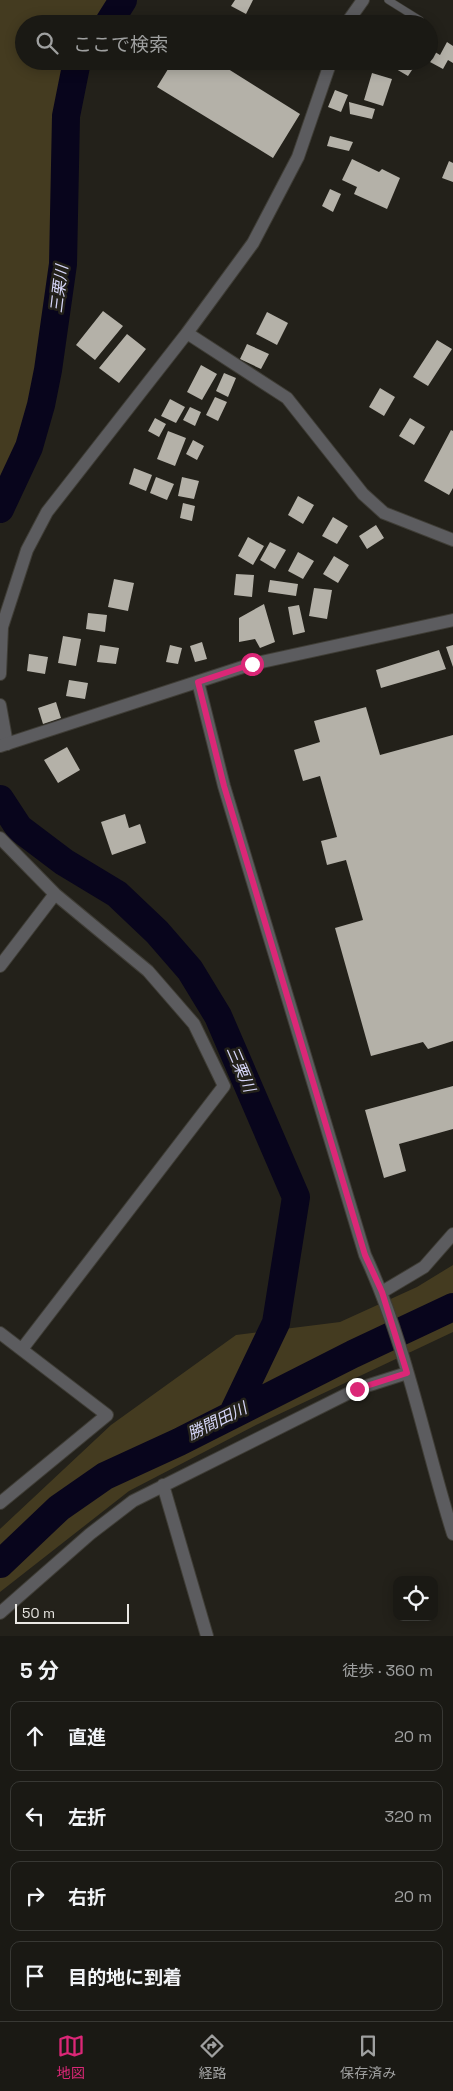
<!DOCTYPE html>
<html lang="ja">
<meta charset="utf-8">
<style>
:root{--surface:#1a1914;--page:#23221d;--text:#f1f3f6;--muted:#9fa0a0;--line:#383834;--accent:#db2777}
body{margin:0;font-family:"Space Grotesk","Noto Sans JP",sans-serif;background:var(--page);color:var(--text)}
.controls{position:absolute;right:15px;bottom:15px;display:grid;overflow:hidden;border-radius:10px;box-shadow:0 2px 12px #0003}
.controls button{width:45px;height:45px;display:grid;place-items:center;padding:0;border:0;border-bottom:1px solid var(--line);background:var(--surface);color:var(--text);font:25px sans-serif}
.scale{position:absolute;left:15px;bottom:12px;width:114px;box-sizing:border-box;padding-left:5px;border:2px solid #eae8e4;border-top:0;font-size:14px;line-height:18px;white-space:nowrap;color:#eae8e4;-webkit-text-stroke:4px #23211a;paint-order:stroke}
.stop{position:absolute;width:15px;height:15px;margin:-11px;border:4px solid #db2777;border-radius:50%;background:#fff}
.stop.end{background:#db2777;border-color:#fff;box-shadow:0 1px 5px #0008}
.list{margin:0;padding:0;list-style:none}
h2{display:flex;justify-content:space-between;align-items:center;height:65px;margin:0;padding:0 20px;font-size:21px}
h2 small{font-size:16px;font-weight:400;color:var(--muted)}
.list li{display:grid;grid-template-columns:32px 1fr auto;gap:15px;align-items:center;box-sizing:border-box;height:70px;margin:0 10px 10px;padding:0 10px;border:1px solid var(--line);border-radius:10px}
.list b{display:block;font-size:19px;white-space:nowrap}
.list em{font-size:16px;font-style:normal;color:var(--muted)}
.icon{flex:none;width:28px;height:28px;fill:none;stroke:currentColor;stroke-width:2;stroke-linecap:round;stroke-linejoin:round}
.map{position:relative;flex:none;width:453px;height:1636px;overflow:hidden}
.search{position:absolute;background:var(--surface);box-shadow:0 2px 12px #0003;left:15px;right:15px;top:15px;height:55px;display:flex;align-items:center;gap:12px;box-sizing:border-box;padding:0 18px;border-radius:28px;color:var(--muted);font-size:19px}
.sheet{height:385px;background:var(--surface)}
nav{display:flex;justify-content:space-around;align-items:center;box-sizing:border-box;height:70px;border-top:1px solid var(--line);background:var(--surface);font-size:14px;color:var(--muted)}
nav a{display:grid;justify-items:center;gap:2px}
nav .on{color:var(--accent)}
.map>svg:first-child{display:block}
.green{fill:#443b20}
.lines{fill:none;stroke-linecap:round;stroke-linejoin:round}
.river{stroke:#08051c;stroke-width:28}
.building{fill:#b4b1a8}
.service-casing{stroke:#3f3d36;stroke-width:8}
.minor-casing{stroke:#3f3d36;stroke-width:14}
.tertiary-casing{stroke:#3f3d36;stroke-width:14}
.service{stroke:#5c5c5f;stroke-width:7}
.minor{stroke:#5c5c5f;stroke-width:12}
.tertiary{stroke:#5c5c5f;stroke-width:12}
.route{stroke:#db2777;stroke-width:6}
.labels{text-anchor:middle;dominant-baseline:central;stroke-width:5;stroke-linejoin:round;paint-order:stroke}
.water-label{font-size:16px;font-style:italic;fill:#d5d5f7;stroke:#23211a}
</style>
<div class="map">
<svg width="453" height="1636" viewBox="0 0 453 1636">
<rect width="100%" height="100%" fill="#23211a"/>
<path class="green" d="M0,0H121L106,24H24V61H83L62,95L64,227L47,396L0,501Z
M453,1265V1332L256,1425L129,1491L0,1592V1529L111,1425L236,1335L340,1322L417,1287Z"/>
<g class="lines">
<path class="river" d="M108,24L123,0
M0,509L29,447L41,405L48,370L63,264L66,116L77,61
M0,799L19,828L64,862L117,894L157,932L190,970L218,1016L296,1197L276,1323L232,1415
M0,1564L59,1508L105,1476L179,1442L353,1354L453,1307"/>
</g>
<path class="building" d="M235,0H253L246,14L231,6Z
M429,38L437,43L429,54Z
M447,42L453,46V63L448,60L443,69L430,62L435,52L440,55Z
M173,61H229L225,67L300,114L273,158L157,87Z
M401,61H418L408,76L396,69Z
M372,73L392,79L383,106L364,100Z
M335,90L348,95L341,112L328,107Z
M349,102L375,109L372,119L350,114Z
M330,136L353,142L349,151L327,146Z
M352,159L379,172L382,169L400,178L387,209L354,194L357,187L342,180Z
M449,161L453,163V182L442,178Z
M330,189L341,194L333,212L322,206Z
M103,311L123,326L95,360L76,345Z
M267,312L288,323L277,345L256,334Z
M127,334L146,349L119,383L99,368Z
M437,340L452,349L428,386L413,377Z
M247,344L269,354L261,369L240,359Z
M201,365L217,374L202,400L187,392Z
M224,373L236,378L228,397L216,391Z
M380,388L395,397L384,416L369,407Z
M215,397L227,402L218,421L206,415Z
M170,399L185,407L176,423L161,416Z
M190,407L201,412L195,426L183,420Z
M155,418L166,424L159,437L148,431Z
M410,418L425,427L414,445L399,436Z
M451,430L453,431V488L449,495L424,481Z
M168,431L186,438L175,466L157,459Z
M193,440L204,446L197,460L186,454Z
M134,468L152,475L146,491L129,484Z
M156,477L174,484L167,500L150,493Z
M182,477L199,481L194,499L178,496Z
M298,496L314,505L303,524L288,515Z
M183,503L195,506L192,521L180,518Z
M333,517L348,526L337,544L322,536Z
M376,525L384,538L367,549L359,536Z
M248,537L264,546L253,565L238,556Z
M270,542L286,550L275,569L260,560Z
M298,552L314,561L303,579L288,571Z
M334,556L349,565L338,583L323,574Z
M236,574L254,575L252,597L234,595Z
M114,579L134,583L128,611L108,607Z
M270,580L298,584L296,596L268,592Z
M314,588L332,590L327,619L309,616Z
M264,604L275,642L260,648L255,639L239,642V618Z
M299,605L305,632L293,635L288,607Z
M88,613L107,615L105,632L86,629Z
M63,636L81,639L76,666L58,663Z
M202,642L207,659L195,662L190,646Z
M100,645L119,648L116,664L97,662Z
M170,645L182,648L178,664L166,662Z
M453,645V667L446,647Z
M439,650L446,669L381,688L376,670Z
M29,654L48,657L45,674L27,671Z
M69,680L88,683L85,699L66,696Z
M56,702L61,718L43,724L38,708Z
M366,707L380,755L453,735V1041L428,1049L423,1042L371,1056L335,928L363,920L346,860L327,865L321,841L337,837L320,776L303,781L294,750L320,742L314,721Z
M67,747L80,770L58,783L44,760Z
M125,814L129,828L140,824L146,843L112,855L101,822Z
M453,1086V1129L399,1144L406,1171L384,1178L365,1110Z"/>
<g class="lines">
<defs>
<path id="service" d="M388,0L420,20"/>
<path id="minor" d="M346,24L363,0
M187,333L287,398L363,494L384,513L453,540
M0,674L2,627L27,550L47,512L187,333L253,243L298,157L331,61
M198,682L224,786L365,1255C406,1343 424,1441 453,1534
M0,705L7,744
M0,838L55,894L148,971L194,1024L224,1086L22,1349
M0,966L55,894
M382,1292L424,1267L453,1234
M0,1333L107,1415L0,1503
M163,1485L207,1636
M0,1613L90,1534L133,1501L357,1389L407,1373"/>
<path id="tertiary" d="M0,746L252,664L453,620"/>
</defs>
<use href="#service" class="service-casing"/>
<use href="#minor" class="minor-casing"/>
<use href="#tertiary" class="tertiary-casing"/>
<use href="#service" class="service"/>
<use href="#minor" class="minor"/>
<use href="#tertiary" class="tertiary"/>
</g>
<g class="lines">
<path class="route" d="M252,664L198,682L224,786L365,1255L382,1292L407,1373L357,1389"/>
</g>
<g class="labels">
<g class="water-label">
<text transform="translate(59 289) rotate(-83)">三栗川</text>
<text transform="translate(241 1069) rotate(67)">三栗川</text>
<text transform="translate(217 1421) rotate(-26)">勝間田川</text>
</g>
</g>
</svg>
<div class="controls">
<button><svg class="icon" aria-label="locate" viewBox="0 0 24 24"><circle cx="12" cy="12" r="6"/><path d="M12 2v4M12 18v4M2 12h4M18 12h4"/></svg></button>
</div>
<div class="scale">50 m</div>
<div class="stop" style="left:252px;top:664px"></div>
<div class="stop end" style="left:357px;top:1389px"></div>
<div class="search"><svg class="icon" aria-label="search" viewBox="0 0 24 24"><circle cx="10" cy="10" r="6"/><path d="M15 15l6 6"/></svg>ここで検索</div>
</div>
<section class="sheet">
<h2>5 分<small>徒歩 · 360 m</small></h2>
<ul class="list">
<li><svg class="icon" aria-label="ahead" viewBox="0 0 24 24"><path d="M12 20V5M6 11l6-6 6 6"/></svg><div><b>直進</b></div><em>20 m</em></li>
<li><svg class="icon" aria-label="left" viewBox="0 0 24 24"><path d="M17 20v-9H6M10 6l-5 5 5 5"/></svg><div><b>左折</b></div><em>320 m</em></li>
<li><svg class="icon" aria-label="right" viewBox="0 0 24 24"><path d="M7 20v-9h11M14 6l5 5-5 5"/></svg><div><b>右折</b></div><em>20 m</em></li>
<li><svg class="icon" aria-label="arrive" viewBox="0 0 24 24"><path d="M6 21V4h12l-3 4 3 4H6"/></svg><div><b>目的地に到着</b></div></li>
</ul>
</section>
<nav>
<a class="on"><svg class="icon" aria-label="map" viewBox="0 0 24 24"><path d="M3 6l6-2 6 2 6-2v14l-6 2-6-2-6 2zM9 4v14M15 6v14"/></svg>地図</a>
<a><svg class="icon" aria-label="directions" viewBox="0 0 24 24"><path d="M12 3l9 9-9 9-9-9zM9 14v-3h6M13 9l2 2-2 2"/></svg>経路</a>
<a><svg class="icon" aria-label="saved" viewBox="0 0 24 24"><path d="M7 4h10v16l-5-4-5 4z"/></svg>保存済み</a>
</nav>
